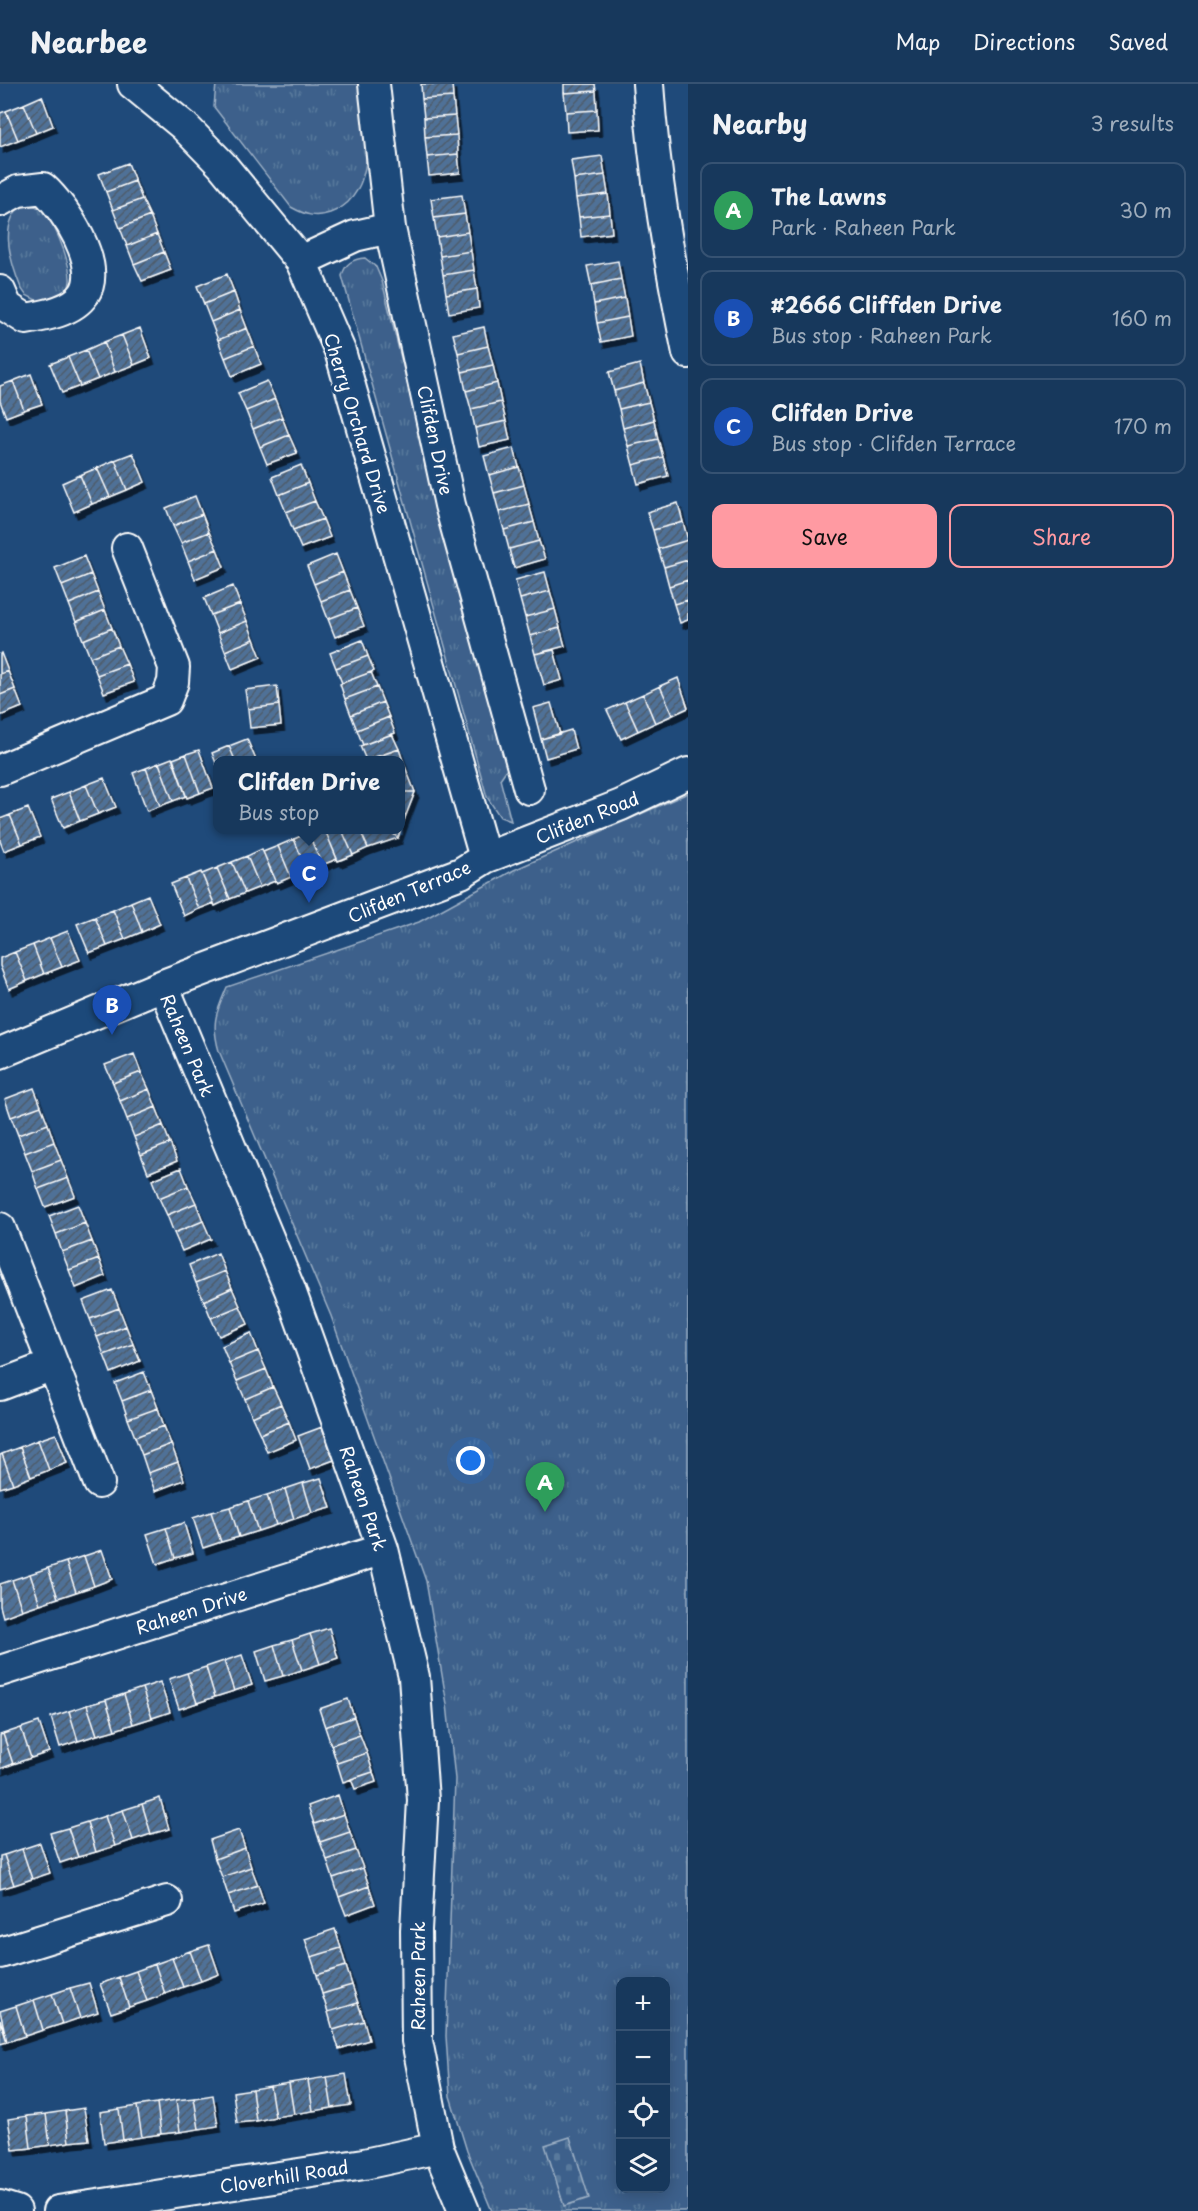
<!DOCTYPE html>
<meta charset="utf-8">
<style>
:root{--surface:#17385c;--page:#203f62;--text:#f1f3f6;--muted:#9eacbb;--line:#365272;--accent:#ff9aa2}
body{margin:0;font-family:"Playpen Sans",sans-serif;background:var(--page);color:var(--text)}
.controls{position:absolute;right:18px;bottom:18px;display:grid;overflow:hidden;border-radius:12px;box-shadow:0 3px 15px #0003}
.controls button{width:54px;height:54px;display:grid;place-items:center;padding:0;border:0;border-bottom:2px solid var(--line);background:var(--surface);color:var(--text);font:30px sans-serif}
.you{position:absolute;left:471px;top:1377px;width:21px;height:21px;margin:-15px;border:4px solid #fff;border-radius:50%;background:#1a73e8;box-shadow:0 0 0 9px #1a73e833}
.badge{display:grid;place-items:center;width:39px;height:39px;border-radius:50%;background:var(--accent);color:#fff;font-size:20px;font-weight:700}
.pin{position:absolute;translate:-50% -50px;filter:drop-shadow(0 2px 3px #0008)}
.pin::after{content:'';position:absolute;top:32px;width:21px;height:18px;background:inherit;clip-path:polygon(0 0,100% 0,50% 100%)}
.popup{position:absolute;left:213px;top:672px;width:192px;height:78px;box-sizing:border-box;display:grid;place-content:center;border-radius:12px;background:var(--surface);filter:drop-shadow(0 2px 4px #0005);font-size:20px;white-space:nowrap;color:var(--muted)}
.popup b{font-size:22px;color:var(--text)}
.popup::after{content:'';position:absolute;left:50%;top:100%;margin-left:-12px;border:12px solid transparent;border-top-color:var(--surface)}
.list{margin:0;padding:0;list-style:none}
h2{display:flex;justify-content:space-between;align-items:center;height:78px;margin:0;padding:0 24px;font-size:26px}
h2 small{font-size:20px;font-weight:400;color:var(--muted)}
.list li{display:grid;grid-template-columns:39px 1fr auto;gap:18px;align-items:center;box-sizing:border-box;height:96px;margin:0 12px 12px;padding:0 12px;border:2px solid var(--line);border-radius:12px}
.list b{display:block;font-size:22px;white-space:nowrap}
.list p{margin:0;font-size:20px;white-space:nowrap;color:var(--muted)}
.list em{font-size:20px;font-style:normal;color:var(--muted)}
.actions{display:flex;gap:12px;padding:18px 24px}
.actions a{flex:1;padding:14px 0;border:2px solid var(--accent);border-radius:12px;text-align:center;font-size:21px;color:var(--accent)}
.actions .main{background:var(--accent);color:#111}
.icon{flex:none;width:33px;height:33px;fill:none;stroke:currentColor;stroke-width:2;stroke-linecap:round;stroke-linejoin:round}
.map{position:relative;flex:none;width:688px;height:2127px;overflow:hidden}
header{display:flex;align-items:center;gap:36px;box-sizing:border-box;height:84px;padding:0 30px;background:var(--surface);border-bottom:2px solid var(--line)}
header strong{font-size:28px}
nav{display:flex;gap:33px;margin-inline-start:auto;font-size:21px}
main{display:flex}
aside{flex:1;background:var(--surface)}
.map>svg:first-child{display:block}
.grass{fill:url(#grass-tufts);stroke:#9eb0c5;stroke-width:1.5;fill-rule:evenodd}
.cemetery{fill:url(#cemetery-stones);stroke:#9eb0c5;stroke-width:1.5}
.building{fill:url(#building-hatch);stroke:#fff;stroke-width:1.5;filter:url(#shadow)}
.lines{fill:none;stroke-linecap:round;stroke-linejoin:round}
.minor-casing{stroke:#fff;stroke-width:34}
.minor{stroke:#1f4a7a;stroke-width:30}
.labels{text-anchor:middle;dominant-baseline:central;stroke-width:6;stroke-linejoin:round;paint-order:stroke}
.street-label{font-size:18px;fill:#fff;stroke:#1f4a7a}
</style>
<header>
<strong>Nearbee</strong>
<nav><a>Map</a><a>Directions</a><a>Saved</a></nav>
</header>
<main>
<div class="map">
<svg width="688" height="2127" viewBox="0 0 688 2127">
<defs>
<pattern id="grass-tufts" width="24" height="20" patternUnits="userSpaceOnUse" patternTransform="scale(1.5)"><rect width="24" height="20" fill="#3c618b"/><path d="M3 7l-1-3M5 7V3M7 7l1-3M15 17l-1-3M17 17v-4M19 17l1-3" fill="none" stroke="#59799c"/></pattern>
<pattern id="cemetery-stones" width="16" height="16" patternUnits="userSpaceOnUse" patternTransform="scale(1.5)"><rect width="16" height="16" fill="#3c618b"/><path d="M2 7V4a2 2 0 0 1 4 0v3zM10 15v-3a2 2 0 0 1 4 0v3z" fill="#59799c"/></pattern>
<pattern id="building-hatch" width="6" height="6" patternUnits="userSpaceOnUse" patternTransform="scale(1.5)"><rect width="6" height="6" fill="#507197"/><path d="M-1 1l2-2M0 6l6-6M5 7l2-2" fill="none" stroke="#4e5b6a"/></pattern>
<filter id="shadow"><feDropShadow dx="3.5" dy="6" stdDeviation="0" flood-color="#0009"/></filter>
</defs>
<rect width="100%" height="100%" fill="#1f4a7a"/>
<filter id="ink" filterUnits="userSpaceOnUse"><feTurbulence type="fractalNoise" baseFrequency=".0167" numOctaves="2"/><feDisplacementMap in="SourceGraphic" scale="12" xChannelSelector="R" yChannelSelector="G"/><feConvolveMatrix kernelMatrix="1 2 1 2 8 2 1 2 1" color-interpolation-filters="sRGB"/></filter>
<g filter="url(#ink)">
<path class="grass" d="M216,0H365C366,39 380,112 330,129C315,134 305,131 291,123L214,23Z
M23,120C31,121 39,122 45,128C55,140 78,193 67,206C62,213 49,216 42,219L26,211L21,204C8,172 0,138 23,120Z
M365,174L376,183L382,197L442,440L509,682L500,695L511,737L500,733L487,713L342,192C345,179 353,175 365,174Z
M688,709V2127H492L467,2067L450,2012L446,1952L455,1695L447,1620L426,1497L331,1232L219,967C211,939 216,929 227,903L419,838L514,786ZM620,1898H666V2104H620Z"/>
<path class="cemetery" d="M570,2053L589,2114L564,2122L545,2061Z"/>
<path class="building" d="M421,0H452L453,13L422,15Z
M564,0H595L596,7L564,9Z
M596,7L597,26L566,28L564,9Z
M42,12L53,42L36,49L24,20Z
M453,13L455,32L424,34L422,15Z
M24,20L36,49L18,56L6,27Z
M597,26L598,46L567,48L566,28Z
M6,27L18,56L0,63V29Z
M455,32L457,51L425,53L424,34Z
M457,51L458,70L427,73L425,53Z
M458,70L460,89L429,92L427,73Z
M602,72L605,91L574,95L571,76Z
M128,79L135,97L106,108L99,90Z
M605,91L608,110L576,114L574,95Z
M135,97L142,115L113,126L106,108Z
M608,110L610,130L579,133L576,114Z
M462,111L465,130L434,134L431,115Z
M142,115L150,132L120,144L113,126Z
M465,130L468,148L437,153L434,134Z
M610,130L612,149L581,153L579,133Z
M150,132L157,150L127,162L120,144Z
M468,148L471,167L440,172L437,153Z
M157,150L164,168L134,180L127,162Z
M471,167L474,186L443,191L440,172Z
M164,168L171,186L142,197L134,180Z
M618,177L621,195L591,201L587,182Z
M474,186L477,205L446,210L443,191Z
M227,190L234,208L204,220L197,202Z
M621,195L625,214L594,220L591,201Z
M477,205L479,224L449,229L446,210Z
M234,208L240,226L211,238L204,220Z
M625,214L628,233L597,239L594,220Z
M240,226L247,244L218,256L211,238Z
M628,233L631,252L601,258L597,239Z
M484,243L488,262L458,269L453,250Z
M140,244L151,274L134,281L122,251Z
M247,244L254,262L225,274L218,256Z
M122,251L134,281L115,288L104,258Z
M104,258L115,288L98,295L86,266Z
M254,262L261,280L232,292L225,274Z
M488,262L493,281L462,288L458,269Z
M86,266L98,295L80,302L68,273Z
M68,273L80,302L62,309L50,280Z
M640,280L644,299L614,307L609,288Z
M493,281L497,299L466,307L462,288Z
M31,290L42,320L24,326L13,297Z
M13,297L24,326L6,333L0,317V302Z
M267,297L275,315L246,327L238,309Z
M497,299L501,318L471,325L466,307Z
M644,299L649,318L619,325L614,307Z
M275,315L282,333L253,345L246,327Z
M501,318L506,337L475,344L471,325Z
M649,318L654,336L623,344L619,325Z
M282,333L289,351L260,363L253,345Z
M654,336L658,355L628,362L623,344Z
M506,337L510,356L479,363L475,344Z
M289,351L297,369L267,380L260,363Z
M658,355L663,373L633,381L628,362Z
M514,364L519,383L489,391L484,372Z
M133,369L145,398L127,406L115,376Z
M663,373L668,392L638,400L633,381Z
M115,376L127,406L110,413L97,384Z
M301,381L308,399L279,411L272,393Z
M519,383L524,401L494,409L489,391Z
M97,384L110,413L92,420L80,391Z
M80,391L92,420L74,428L62,399Z
M308,399L315,417L286,428L279,411Z
M524,401L529,420L499,428L494,409Z
M195,412L202,430L173,442L166,424Z
M315,417L323,435L293,446L286,428Z
M678,419L683,438L653,446L647,428Z
M529,420L534,438L504,446L499,428Z
M202,430L209,448L181,459L173,442Z
M323,435L330,453L301,464L293,446Z
M534,438L539,457L509,465L504,446Z
M683,438L688,456L658,465L653,446Z
M209,448L217,465L188,477L181,459Z
M688,456V476L664,483L658,465Z
M539,457L545,475L514,484L509,465Z
M217,465L224,483L195,495L188,477Z
M336,470L343,488L314,500L307,482Z
M84,472L91,490L62,502L55,484Z
M688,476V496L669,502L664,483Z
M343,488L350,506L321,517L314,500Z
M545,488L550,507L520,515L515,496Z
M91,490L98,508L69,520L62,502Z
M688,496V516L674,520L669,502Z
M233,502L240,520L211,531L204,514Z
M350,506L357,524L328,535L321,517Z
M550,507L555,525L525,533L520,515Z
M98,508L105,526L76,538L69,520Z
M688,516V536L680,539L674,520Z
M240,520L247,537L218,549L211,531Z
M357,524L364,542L335,553L328,535Z
M555,525L560,544L530,552L525,533Z
M105,526L112,544L83,556L76,538Z
M247,537L254,555L225,567L218,549Z
M112,544L119,562L90,573L83,556Z
M560,544L565,562L535,570L530,552Z
M254,555L261,573L232,585L225,567Z
M362,556L368,572L336,584L330,569Z
M119,562L127,580L97,591L90,573Z
M554,566L562,596L544,601L535,570Z
M1,569L8,587L0,590V570Z
M368,572L374,587L342,599L336,584Z
M127,580L134,598L104,609L97,591Z
M8,587L15,605L0,611V590Z
M371,588L377,603L345,615L340,600Z
M678,594L688,624L673,631L660,602Z
M277,602L279,621L248,625L245,606Z
M660,602L673,631L655,639L643,610Z
M377,603L383,618L351,631L345,615Z
M15,605L22,623L0,632V611Z
M643,610L655,639L638,647L625,618Z
M383,618L389,633L357,646L351,631Z
M625,618L638,647L621,655L607,626Z
M551,619L560,650L541,655L533,624Z
M279,621L281,641L250,644L248,625Z
M389,633L395,649L363,661L357,646Z
M571,646L576,665L546,674L541,655Z
M392,650L399,665L366,676L360,662Z
M247,655L256,676H235L229,662Z
M229,662L235,676H218V684L212,669Z
M399,665L404,680L400,681V676H368Z
M199,666L213,704L200,709L186,670Z
M186,670L200,709L187,714L173,675Z
M172,674L186,712L173,717L159,679Z
M159,679L173,717L160,722L146,684Z
M404,680L415,708H400V681Z
M146,684L160,722L147,727L133,689Z
M104,694L116,723L98,730L86,701Z
M86,701L98,730L80,737L69,708Z
M69,708L80,737L63,744L51,715Z
M400,708H415L406,731L400,729Z
M28,724L40,753L22,760L10,731Z
M400,729L406,731L398,754L389,746H400Z
M10,731L22,760L4,767L0,757V735Z
M317,746H325L337,775L322,781L308,749Z
M325,746H342L353,771L338,777Z
M342,746H360L368,764L353,771Z
M360,746H389L398,754L368,764Z
M308,749L322,781L307,787L294,755Z
M294,755L307,787L291,793L278,762Z
M278,762L291,793L277,799L263,768Z
M262,765L275,797L260,803L247,772Z
M247,772L260,803L245,809L232,778Z
M232,778L245,809L230,815L217,784Z
M217,784L230,815L215,822L202,790Z
M201,788L214,819L199,825L186,794Z
M186,794L199,825L184,832L171,800Z
M148,811L160,840L142,848L131,818Z
M131,818L142,848L125,855L113,826Z
M113,826L125,855L107,862L95,833Z
M95,833L107,862L89,869L77,840Z
M68,847L80,876L62,883L50,854Z
M50,854L62,883L44,890L33,861Z
M33,861L44,890L27,897L15,868Z
M15,868L27,897L9,905L0,882V874Z
M134,970L141,988L113,999L105,981Z
M141,988L149,1005L120,1017L113,999Z
M34,1004L41,1022L11,1033L5,1015Z
M149,1005L156,1023L127,1035L120,1017Z
M41,1022L48,1040L18,1051L11,1033Z
M156,1023L163,1041L134,1053L127,1035Z
M48,1040L54,1058L25,1069L18,1051Z
M163,1041L170,1059L141,1071L134,1053Z
M54,1058L61,1076L32,1087L25,1069Z
M170,1059L177,1077L148,1089L141,1071Z
M61,1076L68,1094L38,1105L32,1087Z
M181,1084L188,1102L159,1114L152,1096Z
M68,1094L75,1112L45,1123L38,1105Z
M188,1102L196,1119L167,1131L159,1114Z
M196,1119L203,1137L174,1149L167,1131Z
M78,1121L85,1139L56,1150L49,1132Z
M203,1137L211,1155L182,1167L174,1149Z
M85,1139L92,1157L62,1168L56,1150Z
M92,1157L99,1175L69,1186L62,1168Z
M218,1169L225,1187L196,1199L189,1181Z
M99,1175L105,1192L76,1204L69,1186Z
M225,1187L232,1204L204,1217L196,1199Z
M232,1204L240,1222L211,1234L204,1217Z
M112,1206L119,1224L90,1235L83,1217Z
M240,1222L248,1240L219,1252L211,1234Z
M119,1224L126,1242L97,1253L90,1235Z
M126,1242L133,1260L104,1271L97,1253Z
M251,1249L258,1267L229,1279L222,1262Z
M133,1260L140,1277L111,1289L104,1271Z
M258,1267L266,1285L237,1297L229,1279Z
M266,1285L273,1303L245,1315L237,1297Z
M144,1288L151,1306L122,1317L115,1299Z
M273,1303L281,1320L252,1333L245,1315Z
M151,1306L158,1324L128,1335L122,1317Z
M281,1320L289,1338L260,1350L252,1333Z
M158,1324L164,1342L135,1353L128,1335Z
M289,1338L296,1356L267,1368L260,1350Z
M164,1342L171,1360L142,1371L135,1353Z
M322,1343L334,1376L310,1385L298,1352Z
M56,1350L67,1379L49,1386L38,1356Z
M38,1356L49,1386L31,1393L20,1363Z
M171,1360L178,1378L148,1389L142,1371Z
M20,1363L31,1393L13,1400L2,1370Z
M2,1370L13,1400L0,1404V1371Z
M178,1378L184,1396L155,1407L148,1389Z
M321,1394L331,1424L312,1429L303,1399Z
M303,1399L312,1429L294,1435L285,1405Z
M285,1405L294,1435L276,1441L267,1411Z
M267,1411L276,1441L258,1447L248,1417Z
M248,1417L258,1447L239,1453L230,1423Z
M230,1423L239,1453L221,1458L211,1428Z
M211,1428L221,1458L203,1464L193,1434Z
M184,1439L193,1469L175,1474L166,1444Z
M166,1444L175,1474L157,1480L147,1450Z
M102,1466L112,1495L94,1502L84,1472Z
M84,1472L94,1502L76,1508L66,1478Z
M66,1478L76,1508L58,1514L48,1484Z
M48,1484L58,1514L40,1520L30,1490Z
M30,1490L40,1520L22,1526L12,1496Z
M12,1496L22,1526L3,1533L0,1522V1500Z
M329,1544L338,1574L320,1580L310,1550Z
M310,1550L320,1580L302,1586L292,1556Z
M292,1556L302,1586L283,1592L274,1561Z
M274,1561L283,1592L265,1597L256,1567Z
M242,1571L252,1601L234,1607L224,1577Z
M224,1577L234,1607L215,1613L206,1583Z
M206,1583L215,1613L197,1619L187,1589Z
M187,1589L197,1619L179,1625L169,1595Z
M160,1598L170,1628L152,1634L142,1604Z
M142,1604L152,1634L133,1640L124,1610Z
M124,1610L133,1640L115,1646L106,1616Z
M348,1615L354,1633L325,1643L319,1625Z
M106,1616L115,1646L97,1651L87,1621Z
M87,1621L97,1651L78,1657L69,1627Z
M69,1627L78,1657L60,1663L51,1633Z
M354,1633L360,1651L331,1661L325,1643Z
M39,1638L49,1668L31,1674L21,1644Z
M21,1644L31,1674L13,1680L3,1650Z
M3,1650L13,1680L0,1685V1651Z
M360,1651L367,1669L337,1679L331,1661Z
M367,1669L373,1688L343,1698L337,1679Z
M373,1688L376,1698L355,1705L351,1695Z
M338,1711L344,1730L314,1740L308,1722Z
M160,1714L169,1745L151,1750L142,1720Z
M142,1720L151,1750L133,1756L123,1726Z
M123,1726L133,1756L115,1762L105,1732Z
M344,1730L350,1748L320,1758L314,1740Z
M105,1732L115,1762L96,1768L87,1738Z
M87,1738L96,1768L78,1773L68,1744Z
M68,1744L78,1773L60,1779L50,1749Z
M239,1746L245,1764L215,1775L210,1756Z
M350,1748L356,1766L327,1776L320,1758Z
M40,1759L50,1789L32,1795L22,1765Z
M245,1764L251,1783L222,1793L215,1775Z
M22,1765L32,1795L14,1801L4,1771Z
M356,1766L363,1784L333,1794L327,1776Z
M4,1771L14,1801L0,1805V1772Z
M251,1783L258,1801L228,1811L222,1793Z
M363,1784L369,1802L339,1813L333,1794Z
M258,1801L264,1819L234,1829L228,1811Z
M369,1802L375,1820L346,1831L339,1813Z
M335,1845L341,1864L311,1873L305,1855Z
M209,1861L219,1890L201,1897L190,1867Z
M341,1864L346,1882L317,1891L311,1873Z
M190,1867L201,1897L183,1903L172,1874Z
M172,1874L183,1903L165,1910L155,1880Z
M155,1880L165,1910L147,1917L136,1887Z
M346,1882L352,1901L322,1910L317,1891Z
M136,1887L147,1917L129,1923L119,1893Z
M119,1893L129,1923L111,1929L100,1900Z
M89,1899L98,1928L80,1934L70,1904Z
M352,1901L358,1919L328,1928L322,1910Z
M70,1904L80,1934L62,1940L52,1910Z
M52,1910L62,1940L43,1946L34,1916Z
M34,1916L43,1946L25,1952L16,1922Z
M358,1919L364,1937L333,1946L328,1928Z
M16,1922L25,1952L7,1958L0,1927Z
M0,1936L7,1958L0,1960Z
M364,1937L369,1956L339,1965L333,1946Z
M346,1990L351,2021L332,2024L327,1993Z
M327,1993L332,2024L313,2027L308,1996Z
M308,1996L313,2027L294,2030L289,1999Z
M289,1999L294,2030L275,2033L270,2002Z
M270,2002L275,2033L256,2037L252,2005Z
M252,2005L256,2037L237,2039L233,2008Z
M213,2011L218,2042L199,2045L194,2014Z
M194,2014L199,2045L180,2048L176,2016Z
M176,2016L180,2048L161,2050L157,2019Z
M157,2019L161,2050L142,2053L137,2022Z
M137,2022L142,2053L123,2056L119,2025Z
M84,2024L89,2056L69,2058L65,2027Z
M119,2025L123,2056L104,2059L100,2028Z
M65,2027L69,2058L50,2061L46,2030Z
M46,2030L50,2061L31,2064L27,2032Z
M27,2032L31,2064L13,2066L8,2035Z"/>
<g class="lines">
<defs>
<path id="minor" d="M133,0L184,42L222,81L301,177L340,267L485,774
M374,0L390,144L450,421L529,705
M648,0C654,91 670,180 688,269
M0,117L18,107L43,104C65,124 103,181 84,210C73,227 44,232 26,235L7,223L0,207
M301,177L355,152L390,144
M0,686L166,616L173,598L174,583L127,464
M163,901L290,1206L383,1465L414,1593L423,1716L416,1846L417,1957L438,2064L464,2127
M0,969L163,901L461,789L485,774L621,721L688,689
M0,1144L99,1399
M0,1301L53,1281
M0,1587L383,1465
M0,1869L167,1817
M0,2122L16,2127
M58,2127L364,2080L438,2064"/>
</defs>
<use href="#minor" class="minor-casing"/>
<use href="#minor" class="minor"/>
</g>
</g>
<g class="labels">
<g class="street-label">
<text transform="translate(358 339) rotate(73)">Cherry Orchard Drive</text>
<text transform="translate(436 356) rotate(78)">Clifden Drive</text>
<text transform="translate(587 733) rotate(-22)">Clifden Road</text>
<text transform="translate(409 807) rotate(-23)">Clifden Terrace</text>
<text transform="translate(188 961) rotate(67)">Raheen Park</text>
<text transform="translate(364 1414) rotate(71)">Raheen Park</text>
<text transform="translate(191 1526) rotate(-18)">Raheen Drive</text>
<text transform="translate(417 1892) rotate(-90)">Raheen Park</text>
<text transform="translate(284 2092) rotate(-9)">Cloverhill Road</text>
</g>
</g>
</svg>
<div class="controls">
<button>+</button>
<button>−</button>
<button><svg class="icon" aria-label="locate" viewBox="0 0 24 24"><circle cx="12" cy="12" r="6"/><path d="M12 2v4M12 18v4M2 12h4M18 12h4"/></svg></button>
<button><svg class="icon" aria-label="layers" viewBox="0 0 24 24"><path d="M12 4l9 5-9 5-9-5zM3 14l9 5 9-5"/></svg></button>
</div>
<div class="you"></div>
<div class="pin badge" style="left:545px;top:1428px;background:#2e9e5b">A</div>
<div class="pin badge" style="left:112px;top:951px;background:#1a4fb4">B</div>
<div class="pin badge" style="left:309px;top:819px;background:#1a4fb4">C</div>
<div class="popup"><b>Clifden Drive</b>Bus stop</div>
</div>
<aside>
<h2>Nearby<small>3 results</small></h2>
<ul class="list">
<li><span class="badge" style="background:#2e9e5b">A</span><div><b>The Lawns</b><p>Park · Raheen Park</p></div><em>30 m</em></li>
<li><span class="badge" style="background:#1a4fb4">B</span><div><b>#2666 Cliffden Drive</b><p>Bus stop · Raheen Park</p></div><em>160 m</em></li>
<li><span class="badge" style="background:#1a4fb4">C</span><div><b>Clifden Drive</b><p>Bus stop · Clifden Terrace</p></div><em>170 m</em></li>
</ul>
<div class="actions"><a class="main">Save</a><a>Share</a></div>
</aside>
</main>
